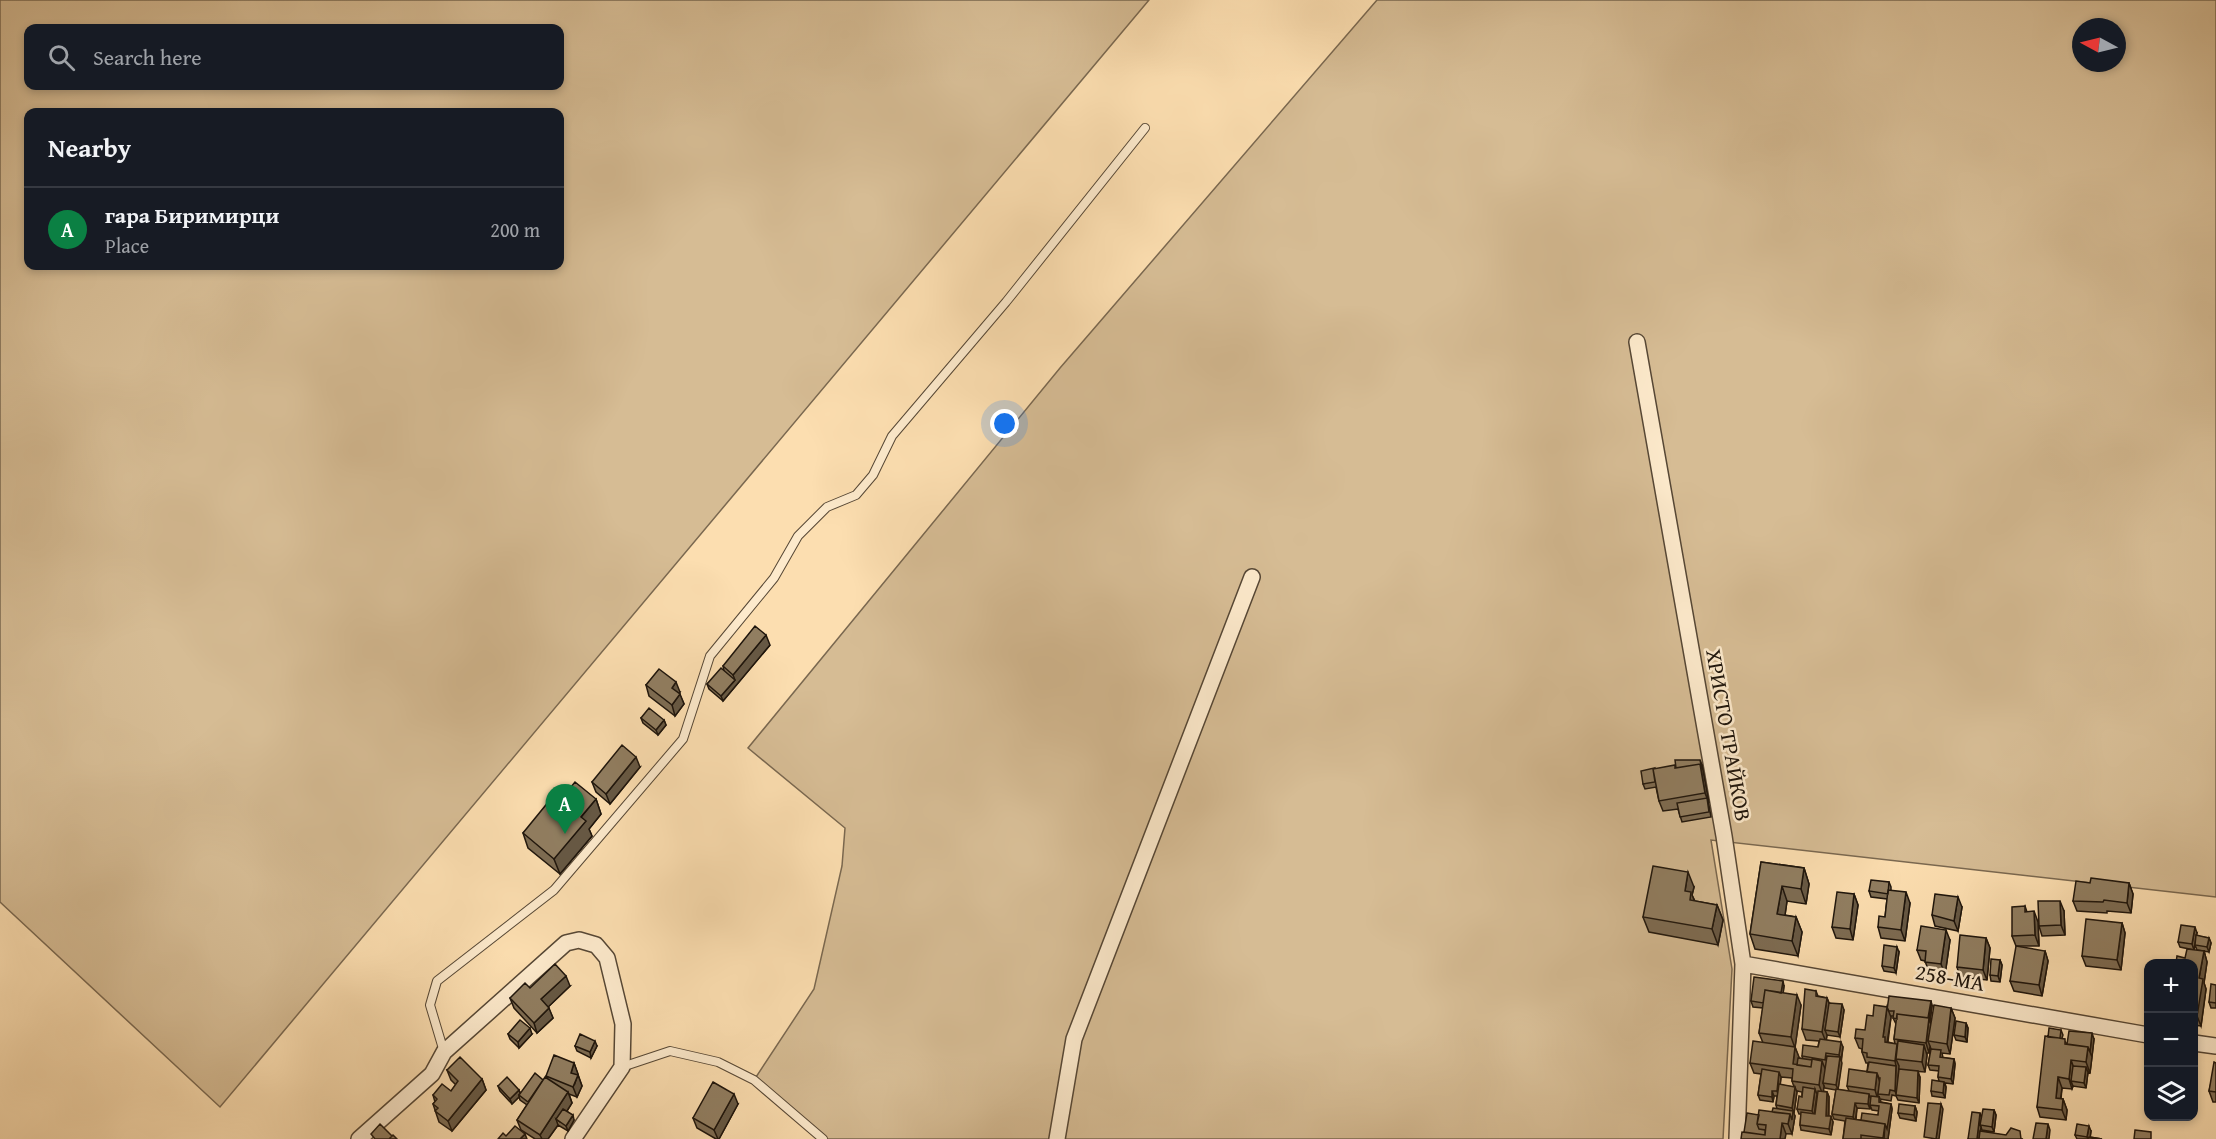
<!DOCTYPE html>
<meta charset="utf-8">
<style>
:root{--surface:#171b24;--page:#20242c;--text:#f1f3f6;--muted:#9ea1a6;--line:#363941;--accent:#0b8043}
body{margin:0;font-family:"Gentium Book Plus",serif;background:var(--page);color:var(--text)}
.controls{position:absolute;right:18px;bottom:18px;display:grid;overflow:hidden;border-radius:12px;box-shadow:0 3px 9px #0003}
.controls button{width:54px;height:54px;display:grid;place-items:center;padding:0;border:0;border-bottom:2px solid var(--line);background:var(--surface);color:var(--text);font:30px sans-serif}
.compass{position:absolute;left:2072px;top:18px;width:54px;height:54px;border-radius:50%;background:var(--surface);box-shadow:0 3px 9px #0003;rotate:277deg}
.you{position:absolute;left:1005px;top:424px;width:21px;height:21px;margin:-15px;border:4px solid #fff;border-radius:50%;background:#1a73e8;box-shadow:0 0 0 9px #1a73e833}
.badge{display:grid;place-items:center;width:39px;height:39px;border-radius:50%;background:var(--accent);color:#fff;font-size:20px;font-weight:700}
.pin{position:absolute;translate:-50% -50px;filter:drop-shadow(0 2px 3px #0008)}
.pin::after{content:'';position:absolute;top:32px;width:21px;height:18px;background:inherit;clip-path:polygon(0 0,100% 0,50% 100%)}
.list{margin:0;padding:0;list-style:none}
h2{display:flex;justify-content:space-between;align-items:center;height:78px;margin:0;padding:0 24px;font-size:26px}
h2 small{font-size:20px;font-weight:400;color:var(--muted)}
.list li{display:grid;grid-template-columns:39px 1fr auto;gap:18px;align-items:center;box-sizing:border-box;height:84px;padding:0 24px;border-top:2px solid var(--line)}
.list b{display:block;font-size:22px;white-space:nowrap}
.list p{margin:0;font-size:20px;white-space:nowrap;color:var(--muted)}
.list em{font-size:20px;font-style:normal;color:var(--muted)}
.icon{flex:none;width:33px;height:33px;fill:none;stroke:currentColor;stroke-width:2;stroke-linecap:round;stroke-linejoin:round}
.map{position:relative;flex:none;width:2216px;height:1139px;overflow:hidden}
.search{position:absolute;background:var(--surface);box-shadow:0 3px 9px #0003;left:24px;top:24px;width:540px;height:66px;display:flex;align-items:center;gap:15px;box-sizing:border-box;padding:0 21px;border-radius:12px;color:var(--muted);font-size:22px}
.panel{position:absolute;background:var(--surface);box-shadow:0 3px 9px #0003;left:24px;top:108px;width:540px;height:162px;border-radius:12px}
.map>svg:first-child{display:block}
.green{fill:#d6bc94;stroke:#7a6850;stroke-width:1.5;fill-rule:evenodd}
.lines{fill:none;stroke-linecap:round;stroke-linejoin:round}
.lane-casing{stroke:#564735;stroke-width:10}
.street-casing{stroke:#564735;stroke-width:18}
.lane{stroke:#fdeacc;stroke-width:8}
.street{stroke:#fdeacc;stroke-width:15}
.wall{fill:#7d6c53;stroke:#1e150c;stroke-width:1.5;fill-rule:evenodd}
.shaded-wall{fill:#665844;stroke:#1e150c;stroke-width:1.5}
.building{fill:#917e61;stroke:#1e150c;stroke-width:1.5}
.labels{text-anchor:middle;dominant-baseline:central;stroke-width:5;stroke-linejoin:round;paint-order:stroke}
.street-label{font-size:22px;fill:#1e150c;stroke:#fdeacc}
</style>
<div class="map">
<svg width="2216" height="1139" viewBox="0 0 2216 1139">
<rect width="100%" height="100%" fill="#fcdeb0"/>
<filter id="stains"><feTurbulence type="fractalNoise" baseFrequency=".00333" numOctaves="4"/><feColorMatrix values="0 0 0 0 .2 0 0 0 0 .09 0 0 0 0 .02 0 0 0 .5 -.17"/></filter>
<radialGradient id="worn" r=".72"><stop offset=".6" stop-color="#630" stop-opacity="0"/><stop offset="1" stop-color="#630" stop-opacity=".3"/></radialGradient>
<path class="green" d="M0,0H1149L220,1107L0,902ZM28,28H560V86H28ZM28,112H560V266H28Z
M1377,0H2216V897L1711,840L1732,969L1723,1139H823L754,1080L814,989L842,866L845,828L748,748L1060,368ZM2081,27H2117V63H2081Z"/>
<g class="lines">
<defs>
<path id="lane" d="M444,1052L430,1005L437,981L554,890L683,739L710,656L774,578L798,536L827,507L856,495L873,475L892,436L1006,302L1145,128
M622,1067L670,1051L718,1062L754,1080L823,1139"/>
<path id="street" d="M1637,342L1724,836L1743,964L1737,1139
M1743,964L2148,1035
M2194,1043L2216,1046
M359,1139L432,1074L444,1052L566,943L579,940L596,945L607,958L623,1024L622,1067L573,1139
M1057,1139L1074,1039L1252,577"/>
</defs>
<use href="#lane" class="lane-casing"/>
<use href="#street" class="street-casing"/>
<use href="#lane" class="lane"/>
<use href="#street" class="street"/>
</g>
<path class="wall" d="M770,645L723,701L709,689L707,684L724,671L723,666Z
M646,685L680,692L679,693L684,704L675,716L649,696Z
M641,718L664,720L666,725L658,735L643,723Z
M1702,765L1711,817L1682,822L1678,809L1663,811L1659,801L1656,787L1645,789L1643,784Z
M640,767L610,804L596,792L592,782Z
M561,799H596L601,814L589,829L592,836L560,874L528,848L523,833Z
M1761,862L1804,868L1809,884L1806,904L1787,901L1785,915L1796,917L1802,932L1798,956L1755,949L1750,934Z
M1889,882L1891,887V891L1910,903L1905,941L1881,938L1878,927L1885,917L1887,899L1871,897L1869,891Z
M2090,883H2129L2133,894L2131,913L2107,911V913L2077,911L2073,901Z
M1694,887L1692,895L1695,901L1717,905L1723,920L1718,945L1649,932L1643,917Z
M1854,894L1858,905L1853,940L1836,938L1832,927Z
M2025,906L2027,912L2038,922L2039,946H2016L2012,936Z
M1962,907L1958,931L1935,926L1932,915Z
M2064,911L2065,935L2042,936L2039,926Z
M2122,923L2125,933L2121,970L2086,966L2082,956Z
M2197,933L2196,936L2209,938L2211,943L2209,952L2197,950L2195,945L2194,950L2180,947L2178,942Z
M1986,938L1990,948L1987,980L1960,977L1957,967Z
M1950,940L1945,975L1929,972L1925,961L1921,960L1917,950Z
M2045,951L2048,961L2042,996L2014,991L2010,981Z
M2204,951L2207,962L2204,983L2206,989L2201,1026L2193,1025V963L2185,958Z
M1899,952L1896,973L1884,971L1882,966Z
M2000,960L2002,965L2000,982L1991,981L1990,975Z
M2216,985V1008H2211L2209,1002Z
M570,986L548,1007L553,1018L537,1033L514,1008L510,998Z
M1784,986L1783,993L1801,1005L1795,1047L1799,1058L1803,1059L1802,1056L1818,1047L1819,1041L1806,1040L1802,1029L1816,991L1818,996L1827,998L1829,1003L1844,1010L1840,1037L1827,1035L1826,1040L1843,1047L1838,1090L1849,1091L1847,1086L1867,1072L1868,1063H1866L1862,1052V1049L1859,1048L1855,1038L1865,1030L1873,1016L1887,1007L1931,1001L1932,1006L1930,1022L1931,1024L1951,1008L1955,1018L1950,1054L1942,1053L1943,1058L1954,1059L1955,1064L1953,1084L1945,1083L1946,1087L1945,1098L1932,1096L1931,1091L1939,1081L1938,1077L1939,1071L1930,1070L1928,1065L1931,1049L1930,1046L1929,1053H1927V1055L1925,1072L1912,1071L1920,1077L1919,1103L1898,1100L1896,1096L1892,1095L1891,1101L1880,1099L1879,1096L1881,1102L1891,1104L1892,1109L1888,1139H1843L1845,1121L1834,1119L1832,1114L1836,1090L1825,1088L1824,1086L1823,1091L1827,1092L1829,1097V1116L1833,1122L1831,1135L1801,1130L1800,1125L1801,1114H1799L1797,1109L1802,1097V1092L1797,1091L1794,1113H1793L1795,1116L1792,1134L1744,1132L1759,1115L1772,1112L1777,1109L1776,1105L1777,1096H1774L1773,1102L1760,1100L1758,1095L1761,1074L1754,1073L1750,1063L1763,1043L1759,1033L1763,1008L1753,1007L1751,1001ZM1891,1016H1894L1893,1018L1896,1024L1894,1039L1895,1044L1888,1042L1891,1017ZM1781,1077L1792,1078V1081L1794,1087L1780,1085ZM1870,1105L1872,1110L1879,1111L1878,1115L1861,1120H1856L1857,1108L1870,1109Z
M1966,1023L1968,1028L1967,1042L1956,1040L1954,1035Z
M2061,1030L2063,1035L2062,1038L2067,1044L2094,1039L2090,1073L2088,1072L2086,1088L2073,1086L2072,1089L2062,1088L2061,1099H2063L2067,1110L2066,1120L2040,1117L2037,1107Z
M508,1034H532L519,1048L510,1039Z
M575,1046H597L591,1058L577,1051Z
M574,1063L582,1086L577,1097L569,1094L572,1103L567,1111L574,1120L568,1131L558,1125L548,1139H535L521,1130L517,1120L527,1105L520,1100L519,1097L512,1104L500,1091L498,1086L519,1090L520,1093L547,1078L546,1076Z
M2216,1063V1102H2213L2209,1091Z
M447,1070L482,1079L486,1090L452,1131L439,1122L433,1104L435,1102L433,1095L451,1091L456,1085L451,1080Z
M738,1104L719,1139H716L697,1128L693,1118Z
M1915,1106L1917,1112L1916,1121L1900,1118L1898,1113Z
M1994,1110L1996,1115L1994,1132L1982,1130L1981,1127L1980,1131L2023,1139H1968L1981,1116Z
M2091,1131L2090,1137L2102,1139H2077L2075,1135Z"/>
<path class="shaded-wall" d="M766,635L770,645L723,701L721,696L735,680L733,675Z
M676,682L680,692L675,698L672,688Z
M680,694L684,704L675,716L672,705Z
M664,720L666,725L658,735L656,730Z
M636,757L640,767L610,804L606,794Z
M1700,760L1702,765L1709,803L1705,793L1700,764Z
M596,799L601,814L589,829L592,836L560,874L554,859L581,817Z
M1804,868L1809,884L1806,904L1801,889Z
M1688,872L1694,887L1692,895L1697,907L1695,915L1685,891Z
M2129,883L2133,894L2131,913L2127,903Z
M1782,886L1787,901L1783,929L1777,914Z
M1906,892L1910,903L1905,941L1901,930Z
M1854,894L1858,905L1853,940L1850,929Z
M1958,897L1962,907L1958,931L1954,921Z
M2060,901L2064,911L2065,935L2061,925Z
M1717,905L1723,920L1718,945L1712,929Z
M2034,911L2038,922L2039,946L2035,935Z
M1796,917L1802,932L1798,956L1792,941Z
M2122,923L2125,933L2121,970L2117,960Z
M2195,927L2197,933L2194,950L2192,944Z
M1946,930L1950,940L1945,975L1941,964Z
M1986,938L1990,948L1987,980L1983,970Z
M2209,938L2211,943L2209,952L2207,947Z
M1897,947L1899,952L1896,973L1894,968Z
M2045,951L2048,961L2042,996L2039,985Z
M2204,951L2207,962L2204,983L2206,989L2201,1026L2197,1016L2199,978Z
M2000,960L2002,965L2000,982L1998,976Z
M566,976L570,986L545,1010L541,999Z
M1783,981L1784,986L1782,1003L1780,997Z
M1797,995L1801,1005L1795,1048L1791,1037Z
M1827,998L1831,1008L1825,1030L1827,1035L1826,1042L1822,1032Z
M1931,1001L1932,1006L1930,1022L1933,1029L1928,1041L1930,1046L1929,1053L1926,1043Z
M1842,1004L1844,1010L1840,1037L1838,1032Z
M1887,1007L1891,1017L1887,1043L1888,1052L1883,1037Z
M549,1008L553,1018L537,1033L534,1023Z
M1951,1008L1955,1018L1950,1054L1947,1044Z
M1966,1023L1968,1028L1967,1042L1965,1037Z
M530,1028L532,1034L519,1048L518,1042Z
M2092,1033L2094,1039L2092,1057L2090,1052Z
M595,1041L597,1046L591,1058L590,1052Z
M1841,1042L1843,1047L1841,1060L1839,1055Z
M1897,1044L1900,1054L1896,1059L1899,1066L1897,1096L1895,1091L1896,1066L1895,1061Z
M1924,1045L1927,1055L1925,1072L1922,1062Z
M1795,1047L1799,1057L1798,1068L1793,1064Z
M2088,1047L2092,1057L2090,1073L2086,1062Z
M1840,1057L1842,1063L1838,1090L1836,1085Z
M1954,1059L1955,1064L1953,1084L1951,1079Z
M2071,1060L2075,1071L2071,1081L2073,1086L2072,1089L2069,1079Z
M1822,1061L1826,1071L1823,1083L1824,1086L1823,1095L1819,1085Z
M574,1063L578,1074L575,1083L571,1073Z
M2086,1067L2088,1072L2086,1088L2084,1083Z
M1918,1071L1920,1077L1919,1103L1917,1098Z
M1779,1072L1781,1077L1779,1097L1777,1091Z
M1877,1073L1880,1083L1878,1094V1100L1875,1090Z
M578,1075L582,1086L577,1097L573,1087Z
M2058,1077L2062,1088L2059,1109L2056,1098Z
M482,1079L486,1090L452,1131L448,1121Z
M1944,1082L1946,1087L1945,1098L1943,1093Z
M1795,1087L1797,1092L1794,1113L1792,1108Z
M1815,1089L1817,1094L1814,1116L1812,1111Z
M519,1090L521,1096L519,1095V1097L512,1104L510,1099Z
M1772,1091L1774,1096L1773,1102L1772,1097Z
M568,1092L572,1103L560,1122L556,1119L558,1125L548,1139H542L540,1135Z
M1827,1092L1829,1097L1828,1121L1826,1116Z
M734,1094L738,1104L719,1139H718L714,1130Z
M1869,1094L1871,1099L1870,1109L1868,1104Z
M2063,1099L2067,1110L2066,1120L2062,1110Z
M1855,1103L1857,1108L1855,1122L1853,1117Z
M1891,1104L1892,1109L1888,1139H1884L1885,1124Z
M1941,1104L1943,1109L1939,1139H1936Z
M1915,1106L1917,1112L1916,1121L1914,1115Z
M1994,1110L1996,1115L1994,1132L1992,1127Z
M1793,1111L1795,1116L1792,1134L1788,1124L1790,1114Z
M1980,1113L1982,1118L1980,1125L1981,1127L1979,1139H1977Z
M573,1115L574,1120L568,1131L566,1126Z
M1831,1116L1833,1122L1831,1135L1829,1129Z
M1782,1123L1786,1134L1785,1139H1780Z
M2048,1124L2050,1130L2049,1139H2046Z
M2089,1126L2091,1131L2090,1139H2088L2087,1137Z
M525,1134L527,1139H520Z"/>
<path class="building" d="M755,626L766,635L733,675L723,666Z
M721,668L735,680L721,696L707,684Z
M659,669L676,682L672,688L680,694L672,705L646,685Z
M649,708L664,720L656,730L641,718Z
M622,745L636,757L606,794L592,782Z
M1675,760H1700L1702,769L1700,764L1676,768Z
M1700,764L1705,793L1659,801L1653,769L1675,765V768Z
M1654,768L1653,769L1655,782L1643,784L1641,771Z
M575,782L596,799L581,817L586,821L554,859L523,833L554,795L561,799Z
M1707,798L1709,812L1680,817L1677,803Z
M1761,862L1804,868L1801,889L1782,886L1777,914L1796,917L1792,941L1750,934Z
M1653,866L1688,872L1685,891L1691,892L1690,900L1717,905L1712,929L1643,917Z
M2091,878L2129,883L2127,903L2104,900L2103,902L2073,901L2076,881L2090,883Z
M1871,880L1889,882L1888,894L1869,891Z
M1888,890L1906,892L1901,930L1878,927L1879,916L1885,917Z
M1837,892L1854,894L1850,929L1832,927Z
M1935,894L1958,897L1954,921L1932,915Z
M2038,901H2060L2061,925L2039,926Z
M2025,906V912L2034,911L2035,935L2012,936V907Z
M2086,919L2122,923L2117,960L2082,956Z
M2181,925L2195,927L2192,944L2178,942Z
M1921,926L1946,930L1941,964L1925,962L1926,951L1917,950Z
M1960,935L1986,938L1983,970L1957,967Z
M2196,935L2209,938L2207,947L2195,945Z
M1884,945L1897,947L1894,968L1882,966Z
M2016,946L2045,951L2039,985L2010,981Z
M2187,949L2204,951L2199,978L2203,979L2197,1016L2193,1015V963H2176L2177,956L2185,958Z
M1991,959L2000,960L1998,976L1990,975Z
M555,964L566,976L541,999L549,1008L534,1023L510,998L525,983L530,988Z
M1754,977L1783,981L1781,993L1765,990L1763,1003L1751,1001Z
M2211,984L2216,985V1003L2209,1002Z
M1805,989L1816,991V996L1827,998L1822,1032L1802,1029Z
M1765,990L1797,995L1791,1037L1759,1033Z
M1889,996L1931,1001L1928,1018L1897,1014V1019L1893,1018L1894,1011H1889L1887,1007V1010Z
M1829,1003L1842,1004L1838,1032L1825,1030Z
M1874,1005L1887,1007L1883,1037H1885V1042L1897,1044L1895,1061L1867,1057V1053L1862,1052L1863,1039L1855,1038L1856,1029L1865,1030L1867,1015L1873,1016Z
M1934,1005L1951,1008L1947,1044L1928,1041Z
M1897,1014L1929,1018L1926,1043L1894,1039Z
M520,1020L530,1028L518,1042L508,1034Z
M1956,1021L1966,1023L1965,1037L1954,1035Z
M2049,1028L2061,1030L2060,1038L2048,1037Z
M2069,1031L2092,1033L2090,1052L2088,1047L2067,1044Z
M580,1034L595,1041L590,1052L575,1046Z
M2045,1036L2065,1039V1044L2088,1047L2086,1062L2071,1060L2069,1079L2058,1077L2056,1098L2063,1099L2062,1110L2037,1107Z
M1820,1039L1841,1042L1839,1055L1826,1053L1825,1060L1802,1056L1803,1045L1818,1047Z
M1753,1041L1795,1047L1793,1064L1811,1067L1812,1059L1822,1061L1819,1085L1792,1081L1793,1069L1750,1063Z
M1898,1041L1924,1045L1922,1062L1896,1059Z
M1931,1049L1941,1050L1940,1057L1954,1059L1951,1079L1938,1077L1939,1066L1928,1065Z
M554,1055L574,1063L571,1073L578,1075L573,1087L546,1076Z
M1827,1056L1840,1057L1836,1085L1823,1083Z
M460,1057L482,1079L448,1121L435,1111L438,1108L433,1104L437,1099L433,1095L442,1084L451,1091L458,1081L447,1070Z
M1798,1058L1812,1060L1811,1067L1797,1065Z
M1869,1062L1896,1066L1895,1091L1890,1090L1889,1095L1878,1094L1880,1078H1879L1877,1073L1867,1072Z
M2214,1062L2216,1063V1092L2209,1091Z
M2073,1066L2086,1067L2084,1083L2071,1081Z
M1762,1069L1779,1072L1777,1091H1772V1097L1758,1095Z
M1849,1069L1877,1073L1875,1090L1847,1086Z
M1899,1069L1918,1071L1917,1098L1896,1095Z
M535,1073L543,1080L528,1102L519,1095Z
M507,1077L519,1090L510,1099L498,1086Z
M545,1077L568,1092L540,1135L517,1120Z
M1932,1080L1944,1082L1943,1093L1931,1091Z
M713,1082L734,1094L714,1130L693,1118Z
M1779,1084L1795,1087L1792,1108L1776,1105Z
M1803,1087L1815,1089L1812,1111L1797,1109L1799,1096L1802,1097Z
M1836,1089L1869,1094L1868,1104L1855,1103L1853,1117L1832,1114Z
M1818,1091L1827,1092L1826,1116H1831L1829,1129L1800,1125L1801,1112L1815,1114Z
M1871,1096L1879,1097V1102L1891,1104L1887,1129L1885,1124L1861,1120L1862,1113L1878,1115L1879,1106L1870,1105Z
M1928,1103L1941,1104L1936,1139L1924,1137Z
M1899,1104L1915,1106L1914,1115L1898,1113Z
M1773,1108L1793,1111L1792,1120L1790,1114L1772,1112Z
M563,1109L573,1115L566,1126L556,1119Z
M1983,1109L1994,1110L1992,1127L1980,1125Z
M1759,1110L1790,1114L1788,1124L1782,1123L1780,1139H1741L1742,1132L1765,1135L1766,1125L1757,1124Z
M1972,1112L1980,1113L1977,1139H1968Z
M1747,1113L1759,1115L1757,1124L1759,1129L1765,1130V1135L1744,1132Z
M1846,1118L1885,1124L1883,1138L1861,1135V1139H1843Z
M2036,1123L2048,1124L2046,1139H2033Z
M380,1124L392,1136L389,1139H375L371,1134Z
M2077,1124L2089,1126L2087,1137L2075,1135Z
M515,1126L525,1134L520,1139H498L503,1133L506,1136Z
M2011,1128L2020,1131L2021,1139H1979L1980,1131L2006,1135Z
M2135,1130L2151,1132V1139H2134Z
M393,1135L397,1139H389Z
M2089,1137L2102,1139H2088Z"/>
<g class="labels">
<g class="street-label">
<text transform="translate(1729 735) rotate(80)">ХРИСТО ТРАЙКОВ</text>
<text transform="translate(1950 977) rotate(10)">258-МА</text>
</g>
</g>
<rect width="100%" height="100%" filter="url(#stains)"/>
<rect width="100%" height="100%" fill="url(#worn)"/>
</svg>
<div class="controls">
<button>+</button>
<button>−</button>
<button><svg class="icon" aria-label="layers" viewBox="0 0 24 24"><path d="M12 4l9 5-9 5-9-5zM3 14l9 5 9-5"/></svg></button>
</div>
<svg class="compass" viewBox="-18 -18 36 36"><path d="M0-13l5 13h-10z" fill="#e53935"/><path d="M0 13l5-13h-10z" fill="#9ea1a6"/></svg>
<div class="you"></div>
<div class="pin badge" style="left:565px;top:834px">A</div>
<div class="search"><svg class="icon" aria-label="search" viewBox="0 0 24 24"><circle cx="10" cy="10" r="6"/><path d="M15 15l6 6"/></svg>Search here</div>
<section class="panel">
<h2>Nearby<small></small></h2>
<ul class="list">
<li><span class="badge">A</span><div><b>гара Биримирци</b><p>Place</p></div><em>200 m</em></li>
</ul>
</section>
</div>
